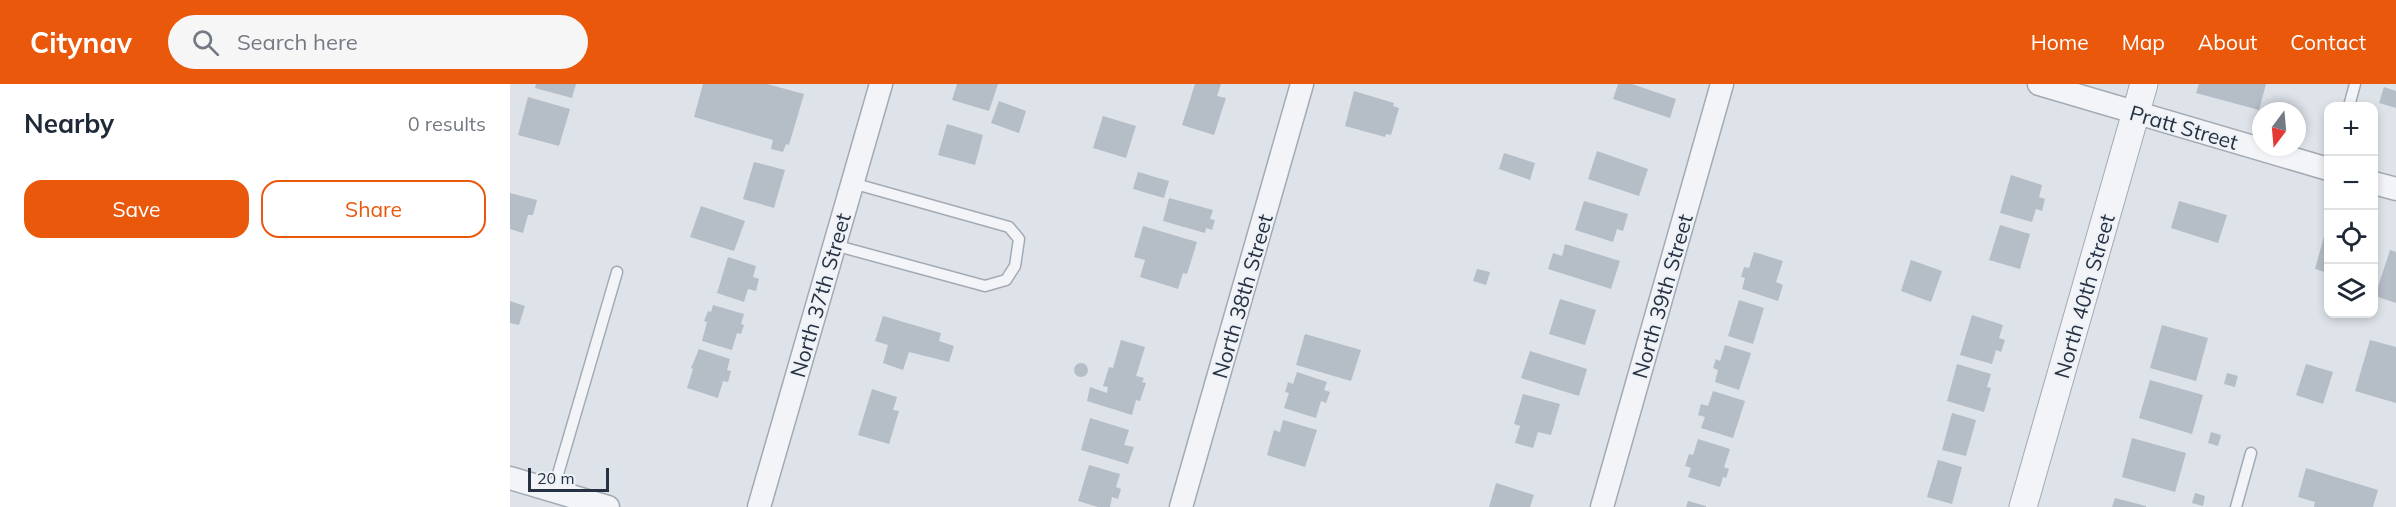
<!DOCTYPE html>
<meta charset="utf-8">
<style>
:root{--surface:#fff;--page:#f6f6f7;--text:#1f2937;--muted:#747a83;--line:#e0e1e3;--accent:#ea580c}
body{margin:0;font-family:Mulish,sans-serif;background:var(--page);color:var(--text)}
.controls{position:absolute;right:18px;top:18px;display:grid;overflow:hidden;border-radius:12px;box-shadow:0 3px 9px #0003}
.controls button{width:54px;height:54px;display:grid;place-items:center;padding:0;border:0;border-bottom:2px solid var(--line);background:var(--surface);color:var(--text);font:30px sans-serif}
.compass{position:absolute;left:1742px;top:18px;width:54px;height:54px;border-radius:50%;background:var(--surface);box-shadow:0 3px 9px #0003;rotate:196deg}
.scale{position:absolute;left:18px;bottom:15px;width:81px;box-sizing:border-box;padding-left:6px;border:3px solid #263142;border-top:0;font-size:16px;line-height:21px;white-space:nowrap;color:#263142;-webkit-text-stroke:4px #eef2f7;paint-order:stroke}
.list{margin:0;padding:0;list-style:none}
h2{display:flex;justify-content:space-between;align-items:center;height:78px;margin:0;padding:0 24px;font-size:26px}
h2 small{font-size:20px;font-weight:400;color:var(--muted)}
.actions{display:flex;gap:12px;padding:18px 24px}
.actions a{flex:1;padding:14px 0;border:2px solid var(--accent);border-radius:18px;text-align:center;font-size:21px;color:var(--accent)}
.actions .main{background:var(--accent);color:#fff}
.icon{flex:none;width:33px;height:33px;fill:none;stroke:currentColor;stroke-width:2;stroke-linecap:round;stroke-linejoin:round}
.map{position:relative;flex:none;width:1886px;height:423px;overflow:hidden}
header{display:flex;align-items:center;gap:36px;box-sizing:border-box;height:84px;padding:0 30px;background:var(--accent);color:#fff}
header strong{font-size:28px}
nav{display:flex;gap:33px;margin-inline-start:auto;font-size:21px}
.search{width:420px;height:54px;background:var(--page);display:flex;align-items:center;gap:15px;box-sizing:border-box;padding:0 21px;border-radius:33px;color:var(--muted);font-size:22px}
main{display:flex}
aside{flex:1;background:var(--surface)}
.map>svg:first-child{display:block}
.building{fill:#b5bdc7}
.lines{fill:none;stroke-linecap:round;stroke-linejoin:round}
.service-casing{stroke:#a3aab4;stroke-width:13}
.minor-casing{stroke:#a3aab4;stroke-width:25}
.tertiary-casing{stroke:#a3aab4;stroke-width:29}
.service{stroke:#f2f4f7;stroke-width:10}
.minor{stroke:#f2f4f7;stroke-width:22}
.tertiary{stroke:#f2f4f7;stroke-width:27}
.labels{text-anchor:middle;dominant-baseline:central;stroke-width:4.5;stroke-linejoin:round;paint-order:stroke}
.street-label{font-size:21px;fill:#263142;stroke:#eef2f7}
</style>
<header>
<strong>Citynav</strong>
<div class="search"><svg class="icon" aria-label="search" viewBox="0 0 24 24"><circle cx="10" cy="10" r="6"/><path d="M15 15l6 6"/></svg>Search here</div>
<nav><a>Home</a><a>Map</a><a>About</a><a>Contact</a></nav>
</header>
<main>
<aside>
<h2>Nearby<small>0 results</small></h2>
<ul class="list">
</ul>
<div class="actions"><a class="main">Save</a><a>Share</a></div>
</aside>
<div class="map">
<svg width="1886" height="423" viewBox="0 0 1886 423">
<rect width="100%" height="100%" fill="#dee3ea"/>
<path class="building" d="M26,0H66L62,14L25,4Z
M193,0H257L294,10L279,61L276,60L273,68L261,65L263,56L184,33Z
M447,0H488L479,27L442,16Z
M685,0H711L707,12L716,14L704,51L672,41Z
M1108,0H1122L1166,15L1160,34L1103,15Z
M1689,0H1756L1749,26L1686,9Z
M1874,3L1886,7V24L1869,19Z
M844,7L884,19L883,22L889,24L881,51L876,50L875,53L835,42Z
M18,13L60,25L49,62L8,51Z
M489,17L516,27L509,49L481,39Z
M593,32L626,42L616,74L583,64Z
M437,40L473,51L465,81L428,71Z
M1087,67L1138,85L1129,112L1078,95Z
M994,69L1025,79L1020,96L989,85Z
M244,78L275,86L264,124L233,115Z
M628,88L659,97L654,114L623,105Z
M1501,91L1532,101L1529,113L1535,115L1532,127L1526,125L1522,138L1490,129Z
M0,109L27,116L23,131H18L13,149L0,145Z
M659,114L703,126L700,135L705,136L702,146L696,144L695,149L653,137Z
M1074,117L1118,130L1113,147L1107,145L1103,158L1065,146Z
M1669,117L1717,131L1708,159L1661,144Z
M191,122L235,137L224,167L180,153Z
M1490,141L1520,150L1510,185L1479,176Z
M633,142L687,158L677,190L673,189L668,205L630,193L635,176L624,173Z
M1816,145L1818,146V189L1805,185Z
M1055,160L1110,177L1101,205L1038,185L1043,169L1052,172Z
M1880,166L1886,168V219L1865,212Z
M1244,168L1273,177L1266,198L1273,201L1268,217L1232,205L1235,194L1231,193L1234,183L1239,184Z
M218,173L246,182L243,193L249,195L246,207L238,205L234,218L207,209Z
M1401,176L1432,187L1421,218L1391,207Z
M967,185L980,188L976,201L963,197Z
M1050,215L1086,226L1075,261L1039,250Z
M1229,216L1254,224L1243,260L1218,252Z
M0,217L15,222L9,241L0,239Z
M203,221L234,230L231,240L234,241L231,250L227,249L222,266L192,257L197,238L194,237L198,227L201,228Z
M1462,231L1493,241L1489,254L1495,256L1491,268L1486,266L1482,280L1450,271Z
M373,232L431,249L429,257L444,262L439,278L399,268L393,286L373,279L378,261L365,257Z
M1652,241L1698,254L1686,297L1640,284Z
M795,250L851,266L841,297L786,281Z
M611,256L635,263L626,292L634,294L632,298L636,299L630,317L626,316L622,331L577,317L580,303L597,309L598,303L593,302L599,283L603,284Z
M1860,256L1886,263V319L1845,307Z
M1215,261L1241,269L1229,306L1205,298L1208,286L1203,284L1206,275L1210,277Z
M189,265L220,275L217,286L221,287L218,298L213,297L208,314L177,304L183,285L181,284Z
M1020,267L1077,285L1069,312L1011,294Z
M564 286a7 7 0 1 1 14 0a7 7 0 1 1-14 0Z
M1447,280L1481,290L1477,303L1481,304L1474,328L1437,317Z
M1796,280L1823,288L1813,320L1786,311Z
M787,288L817,298L814,306L820,308L816,319L811,317L806,334L774,324L779,309L775,308L778,298L783,300Z
M1717,289L1728,292L1725,303L1714,300Z
M1640,296L1693,311L1682,350L1629,334Z
M362,305L387,313L383,326L389,327L379,360L348,351Z
M1203,307L1235,317L1223,354L1191,344L1195,333L1188,331L1191,320L1198,322Z
M1013,310L1050,320L1041,351L1028,348L1023,364L1005,359L1010,342L1004,340Z
M1442,329L1466,336L1456,372L1432,366Z
M580,334L619,346L614,361L624,363L618,380L571,366Z
M773,336L807,346L795,383L757,371L764,346L770,348Z
M1701,348L1711,351L1708,362L1698,359Z
M1622,354L1676,369L1665,408L1612,393Z
M1188,355L1220,365L1214,383L1219,385L1216,394L1213,393L1210,403L1178,393L1181,384L1175,382L1179,370L1183,371Z
M1428,376L1452,383L1442,420L1417,413Z
M579,381L610,390L606,403L611,405L608,415L602,413L600,423H588L568,417Z
M1796,384L1868,406L1863,423H1804L1805,418L1788,413Z
M986,399L1024,411L1020,423H979Z
M1685,409L1695,412L1693,422L1682,419Z
M1605,414L1636,422V423H1602Z
M1178,417L1196,422V423H1176Z"/>
<g class="lines">
<defs>
<path id="service" d="M1839,22L1845,0
M324,161L475,202L496,196L505,182L509,155L499,143L342,99
M43,407L107,188
M1726,423L1741,369"/>
<path id="minor" d="M1529,0L1818,85
M1864,99L1886,105
M0,394L98,423
M249,423L371,0
M671,423L792,0
M1092,423L1212,0"/>
<path id="tertiary" d="M1513,423L1634,0"/>
</defs>
<use href="#service" class="service-casing"/>
<use href="#minor" class="minor-casing"/>
<use href="#tertiary" class="tertiary-casing"/>
<use href="#service" class="service"/>
<use href="#minor" class="minor"/>
<use href="#tertiary" class="tertiary"/>
</g>
<g class="labels">
<g class="street-label">
<text transform="translate(1674 43) rotate(16)">Pratt Street</text>
<text transform="translate(310 211) rotate(-74)">North 37th Street</text>
<text transform="translate(732 212) rotate(-74)">North 38th Street</text>
<text transform="translate(1152 212) rotate(-74)">North 39th Street</text>
<text transform="translate(1574 212) rotate(-74)">North 40th Street</text>
</g>
</g>
</svg>
<div class="controls">
<button>+</button>
<button>−</button>
<button><svg class="icon" aria-label="locate" viewBox="0 0 24 24"><circle cx="12" cy="12" r="6"/><path d="M12 2v4M12 18v4M2 12h4M18 12h4"/></svg></button>
<button><svg class="icon" aria-label="layers" viewBox="0 0 24 24"><path d="M12 4l9 5-9 5-9-5zM3 14l9 5 9-5"/></svg></button>
</div>
<svg class="compass" viewBox="-18 -18 36 36"><path d="M0-13l5 13h-10z" fill="#e53935"/><path d="M0 13l5-13h-10z" fill="#747a83"/></svg>
<div class="scale">20 m</div>
</div>
</main>
